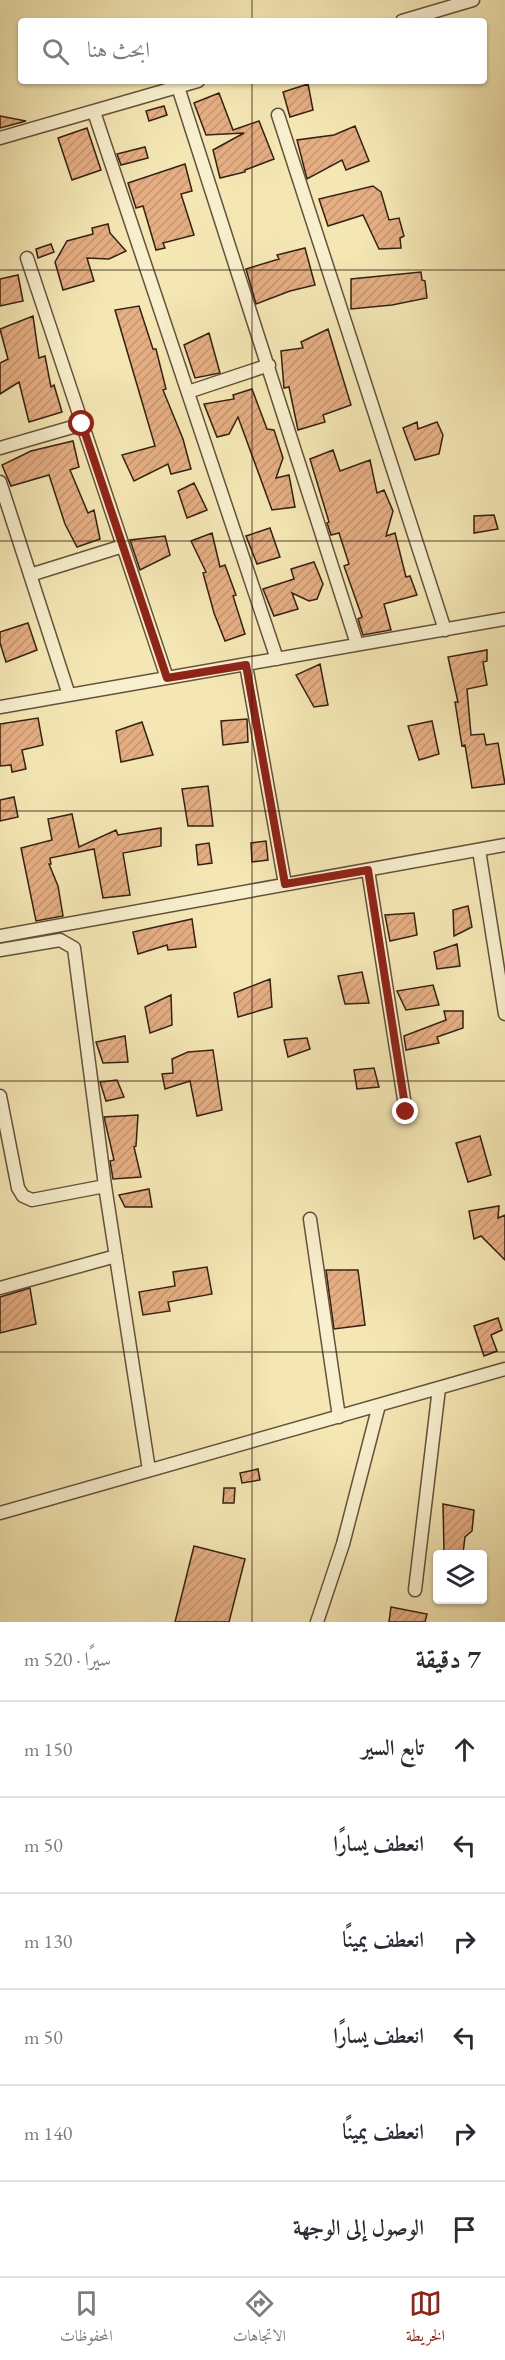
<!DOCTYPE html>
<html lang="ar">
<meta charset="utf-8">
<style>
:root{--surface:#fff;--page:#f7f7f7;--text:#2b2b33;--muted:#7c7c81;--line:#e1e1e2;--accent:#8f2418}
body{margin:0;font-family:"EB Garamond",Amiri,serif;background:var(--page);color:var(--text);direction:rtl}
.controls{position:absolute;right:18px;bottom:18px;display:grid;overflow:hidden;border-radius:6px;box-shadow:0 2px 4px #0004}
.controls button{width:54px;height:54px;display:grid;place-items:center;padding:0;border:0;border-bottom:2px solid var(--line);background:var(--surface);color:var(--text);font:30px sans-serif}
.stop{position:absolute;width:18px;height:18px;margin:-14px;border:4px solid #8f2418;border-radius:50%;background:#fff}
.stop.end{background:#8f2418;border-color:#fff;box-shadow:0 2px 6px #0008}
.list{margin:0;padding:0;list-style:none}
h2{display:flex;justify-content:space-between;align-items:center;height:78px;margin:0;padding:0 24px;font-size:26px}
h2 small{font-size:20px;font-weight:400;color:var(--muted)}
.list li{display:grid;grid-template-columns:39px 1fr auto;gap:18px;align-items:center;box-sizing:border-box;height:96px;padding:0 24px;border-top:2px solid var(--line)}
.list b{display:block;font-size:22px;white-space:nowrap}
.list em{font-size:20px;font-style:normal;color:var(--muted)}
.icon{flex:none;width:33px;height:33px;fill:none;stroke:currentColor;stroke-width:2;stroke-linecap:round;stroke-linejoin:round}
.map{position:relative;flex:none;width:505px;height:1622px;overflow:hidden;direction:ltr}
.search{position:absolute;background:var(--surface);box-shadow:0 2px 4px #0004;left:18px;right:18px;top:18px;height:66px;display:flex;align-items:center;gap:15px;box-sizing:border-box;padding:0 21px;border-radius:6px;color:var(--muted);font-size:22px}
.sheet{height:654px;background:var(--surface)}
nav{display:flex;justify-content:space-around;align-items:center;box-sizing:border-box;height:84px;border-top:2px solid var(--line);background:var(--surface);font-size:16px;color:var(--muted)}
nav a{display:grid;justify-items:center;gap:3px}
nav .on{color:var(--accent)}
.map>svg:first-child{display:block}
.building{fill:url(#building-hatch);stroke:#342113;stroke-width:1.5}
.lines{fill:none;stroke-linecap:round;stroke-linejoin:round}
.minor-casing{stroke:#64523b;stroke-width:15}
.minor{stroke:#f8efce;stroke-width:12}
.route{stroke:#8f2418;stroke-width:8}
.grid{fill:none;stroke:#342113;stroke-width:1.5;stroke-opacity:0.55}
</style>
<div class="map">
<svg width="505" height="1622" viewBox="0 0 505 1622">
<defs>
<pattern id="building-hatch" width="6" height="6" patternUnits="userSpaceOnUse" patternTransform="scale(1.5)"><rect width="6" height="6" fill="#e5ae83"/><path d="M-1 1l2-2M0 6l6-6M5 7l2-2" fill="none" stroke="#c59570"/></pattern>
</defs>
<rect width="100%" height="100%" fill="#f4e7b4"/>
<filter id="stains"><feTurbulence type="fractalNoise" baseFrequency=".00333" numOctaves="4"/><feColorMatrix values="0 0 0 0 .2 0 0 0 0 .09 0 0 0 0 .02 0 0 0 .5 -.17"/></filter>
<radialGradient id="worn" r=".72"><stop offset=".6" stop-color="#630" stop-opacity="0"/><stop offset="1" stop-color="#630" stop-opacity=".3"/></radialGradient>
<path class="building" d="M308,84L313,110L290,117L283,92Z
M219,93L233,130L259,121L274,159L245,170V172L220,178L213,150L244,133L206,135L194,103Z
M164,106L167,115L149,121L146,111Z
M0,116L26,121L0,128Z
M355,126L369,161L346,170L342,160L307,179L297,140L334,135Z
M87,128L101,170L72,180L58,138Z
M145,147L148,158L121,165L117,154Z
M185,164L192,191L181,194L194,235L163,243L165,248L156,250L143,206L136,208L128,183Z
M373,186L381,192L389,220L399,218L404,236L400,238L401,248L379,249L363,215L328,226L319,199Z
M108,224L110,233L126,251L109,259L87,258L94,281L63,290L55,262L67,241L93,234L92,228Z
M51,244L54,252L38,258L36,249Z
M305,248L315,285L290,291L256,304L246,269L279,259L277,255Z
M421,272L422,280L425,281L427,298L392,305L351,309V279Z
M18,275L23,301L0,306V279Z
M139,306L153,349H156L166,389L163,390L183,439L191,469L171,474L168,464L134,481L122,455L155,446L115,310Z
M33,316L39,358L45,356L51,387L54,385L62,412L29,422L19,382L0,394V363L8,359L0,329Z
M328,329L351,405L323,415L325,422L298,430L289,387L284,388L281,351L303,348L301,342Z
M209,333L220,373L195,378L184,345Z
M252,389L267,429L274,430L283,458L276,478L289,475L295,507L272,510L238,417L229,434L217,437L204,404L234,399L233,395Z
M417,422L418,429L437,422L443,435L439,454L415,460L403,428Z
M73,441L79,467L70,470L88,513L94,510L100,539L77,547L65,524L49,475L11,486L2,465L31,451Z
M333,450L340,471L370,460L377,493L384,490L393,511L386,536L395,533L406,577L410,576L417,595L384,604L391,630L363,635L358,619L362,617L344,566L349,564L339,533L331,535L327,523L329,522L310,459Z
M194,483L207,510L187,518L178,491Z
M494,515L498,529L474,533V516Z
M270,528L280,557L257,564L246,536Z
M212,533L220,567L225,565L236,595L233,596L245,634L225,641L214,613L203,573L206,572L191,541Z
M165,536L170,555L140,570L130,540Z
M314,562L323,584L317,599L309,601L292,593L298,609L274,616L263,589L294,579L291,569Z
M28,623L37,650L6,662L0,643V632Z
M487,650V661L483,662L487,685L467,689L471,735L484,734L486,745L498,743L505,784L472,788L465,745L462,746L455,702H458L448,657Z
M320,664L328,705L314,707L296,675Z
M38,718L43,745L22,750L26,769L12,772L11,765L0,766V724Z
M247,719L248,742L223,745L221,721Z
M432,721L439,754L419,760L408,726Z
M142,722L153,755L121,762L116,731Z
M208,786L213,826H188L182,789Z
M14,797L18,817L0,821V800Z
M72,814L79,847L116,830L118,835L161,828V846L123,853L130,895L103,898L94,849L50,858L51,864H49L58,886L63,916L36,921L21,848L52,840L48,819Z
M266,841L268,860L252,862L251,843Z
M209,843L212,863L198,865L196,845Z
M468,906L472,927L454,936L453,910Z
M414,913L417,935L390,941L385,915Z
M192,919L196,947L168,950L167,945L138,954L133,932Z
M457,944L460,966L437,969L434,952Z
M362,972L369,1003L345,1004L338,976Z
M270,979L272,1007L238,1017L234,993Z
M433,985L439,1005L406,1010L397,991Z
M171,995L172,1025L150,1033L145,1007Z
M444,1011H463V1028L437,1037L439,1043L406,1050L404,1036L446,1020Z
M125,1036L128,1062L103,1063L96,1042Z
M307,1038L310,1049L288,1057L284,1040Z
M213,1050L222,1110L197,1116L190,1081L165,1089L162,1074L173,1073L172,1059L188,1052Z
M374,1068L379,1087L357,1089L354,1070Z
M117,1080L124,1097L106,1101L100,1082Z
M138,1115L136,1146L134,1147L141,1177L113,1179L110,1161L114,1160L104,1117Z
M480,1136L491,1175L468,1182L456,1143Z
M149,1189L152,1207H125L119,1195Z
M499,1206L498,1218L505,1215V1260L481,1236L474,1239L469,1211Z
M207,1267L212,1294L168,1302L170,1311L143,1315L139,1292L175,1286L173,1272Z
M326,1270H358L365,1325L334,1329Z
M30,1288L36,1324L0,1333V1297Z
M498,1318L502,1330L491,1335L497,1351L484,1356L474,1326Z
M258,1469L260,1480L242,1483L240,1473Z
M224,1488H235L234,1503H223Z
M443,1504L474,1510L472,1531L465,1537L463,1553L444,1551Z
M194,1546L245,1559L229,1622H175Z
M391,1607L427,1614L425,1622H389Z"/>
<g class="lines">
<defs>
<path id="minor" d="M402,21L473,0
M178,87L357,644
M94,112L277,659
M278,115L445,630
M0,138L198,81
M27,258L167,678
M188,392L269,365
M0,448L83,424
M0,482L69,695
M30,575L123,546
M246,665L285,884
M0,707L505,619
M479,850L505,1014
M368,870L406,1112
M0,936L505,845
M0,950L60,940L74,948L105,1186L149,1470
M0,1096L18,1188L23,1196L32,1200L105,1186
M310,1219L339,1417
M0,1288L116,1256
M0,1513L505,1369
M415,1590L439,1388
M317,1622L343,1544L379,1405"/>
</defs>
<use href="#minor" class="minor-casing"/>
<use href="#minor" class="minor"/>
</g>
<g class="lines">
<path class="route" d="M82,424L167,678L246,665L285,884L368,870L406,1112"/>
</g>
<path class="grid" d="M252,0V21M252,81V1622M0,270H505M0,541H505M0,811H505M0,1081H505M0,1352H505"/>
<rect width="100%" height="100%" filter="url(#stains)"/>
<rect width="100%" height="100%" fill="url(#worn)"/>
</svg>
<div class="controls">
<button><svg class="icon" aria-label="layers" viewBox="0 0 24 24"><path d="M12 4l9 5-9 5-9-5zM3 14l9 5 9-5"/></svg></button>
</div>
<div class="stop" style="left:82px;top:424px"></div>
<div class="stop end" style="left:406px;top:1112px"></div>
<div class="search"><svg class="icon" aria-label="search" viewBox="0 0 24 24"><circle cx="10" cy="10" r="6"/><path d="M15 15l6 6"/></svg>ابحث هنا</div>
</div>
<section class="sheet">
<h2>7 دقيقة<small>سيرًا · 520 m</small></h2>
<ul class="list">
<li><svg class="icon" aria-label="ahead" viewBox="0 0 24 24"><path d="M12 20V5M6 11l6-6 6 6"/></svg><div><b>تابع السير</b></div><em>150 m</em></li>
<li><svg class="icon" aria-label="left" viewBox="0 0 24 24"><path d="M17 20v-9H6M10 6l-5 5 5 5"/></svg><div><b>انعطف يسارًا</b></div><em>50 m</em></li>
<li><svg class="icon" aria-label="right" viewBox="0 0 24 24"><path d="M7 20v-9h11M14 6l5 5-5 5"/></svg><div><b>انعطف يمينًا</b></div><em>130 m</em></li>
<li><svg class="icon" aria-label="left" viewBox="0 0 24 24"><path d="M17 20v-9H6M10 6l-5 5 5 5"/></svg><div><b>انعطف يسارًا</b></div><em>50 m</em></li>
<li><svg class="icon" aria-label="right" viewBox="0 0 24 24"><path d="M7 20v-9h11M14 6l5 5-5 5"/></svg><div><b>انعطف يمينًا</b></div><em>140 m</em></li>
<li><svg class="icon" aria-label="arrive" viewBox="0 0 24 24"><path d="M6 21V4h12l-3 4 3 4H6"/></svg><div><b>الوصول إلى الوجهة</b></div></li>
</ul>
</section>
<nav>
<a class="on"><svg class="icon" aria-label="map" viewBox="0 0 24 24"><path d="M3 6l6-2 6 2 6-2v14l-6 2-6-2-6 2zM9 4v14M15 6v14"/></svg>الخريطة</a>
<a><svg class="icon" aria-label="directions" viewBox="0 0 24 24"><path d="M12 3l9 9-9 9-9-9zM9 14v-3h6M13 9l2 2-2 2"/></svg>الاتجاهات</a>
<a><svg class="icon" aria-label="saved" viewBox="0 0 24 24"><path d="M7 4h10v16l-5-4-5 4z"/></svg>المحفوظات</a>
</nav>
